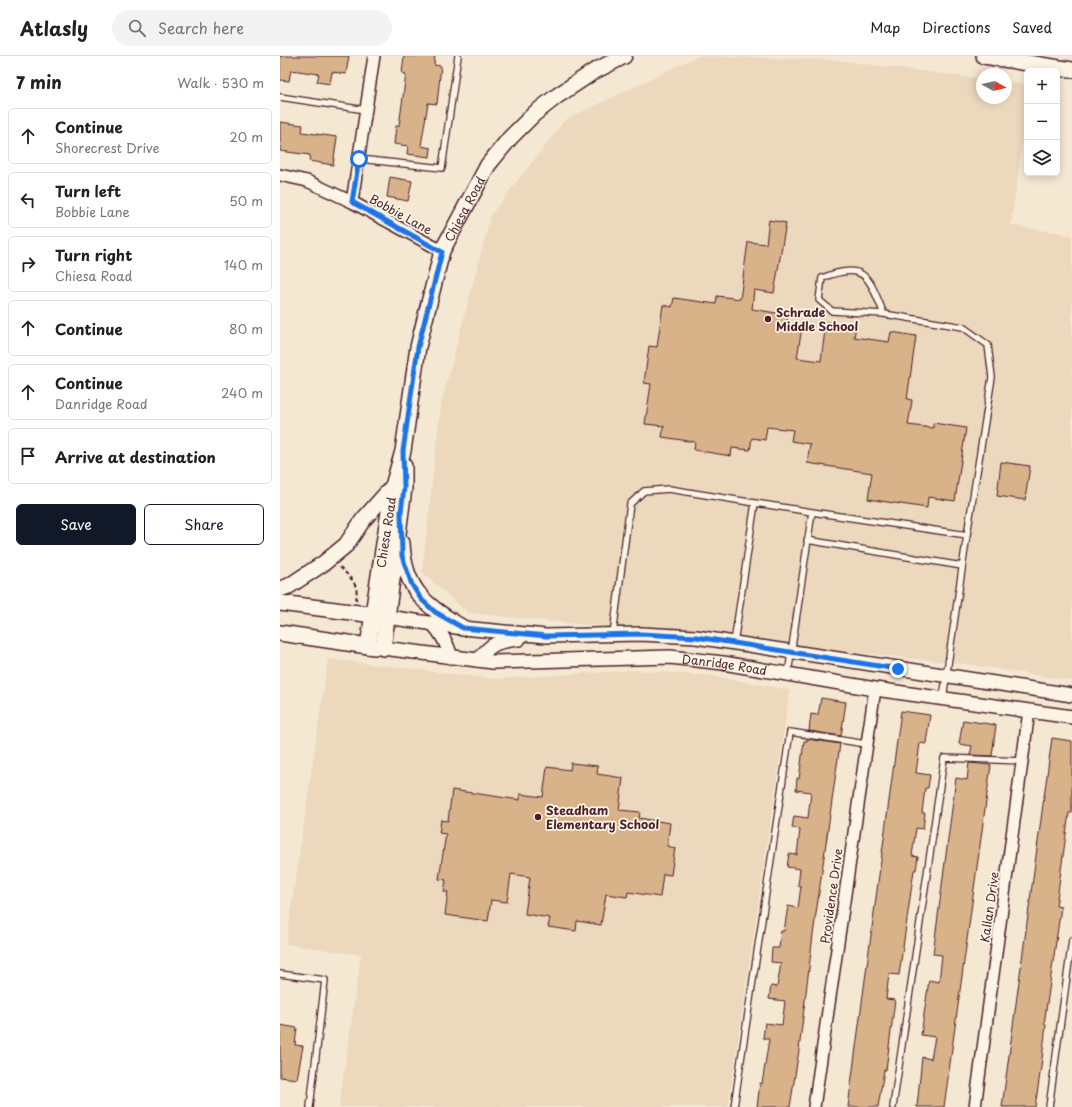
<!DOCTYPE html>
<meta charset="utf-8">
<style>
:root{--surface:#fff;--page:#f2f2f2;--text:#202124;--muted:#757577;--line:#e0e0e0;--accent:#111827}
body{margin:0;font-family:"Playpen Sans",sans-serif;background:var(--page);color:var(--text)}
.controls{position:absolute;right:12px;top:12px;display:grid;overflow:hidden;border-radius:6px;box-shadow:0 2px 10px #0003}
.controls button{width:36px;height:36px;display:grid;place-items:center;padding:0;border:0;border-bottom:1px solid var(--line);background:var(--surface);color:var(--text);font:20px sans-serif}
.compass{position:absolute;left:696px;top:12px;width:36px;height:36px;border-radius:50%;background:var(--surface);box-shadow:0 2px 10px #0003;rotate:98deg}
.stop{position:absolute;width:12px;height:12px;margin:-9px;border:3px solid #1a73e8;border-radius:50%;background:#fff}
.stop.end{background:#1a73e8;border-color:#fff;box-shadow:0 1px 4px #0008}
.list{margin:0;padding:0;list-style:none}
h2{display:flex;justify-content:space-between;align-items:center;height:52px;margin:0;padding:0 16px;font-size:17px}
h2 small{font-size:13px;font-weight:400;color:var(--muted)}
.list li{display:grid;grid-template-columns:26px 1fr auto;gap:12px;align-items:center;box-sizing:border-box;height:56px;margin:0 8px 8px;padding:0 8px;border:1px solid var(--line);border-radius:6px}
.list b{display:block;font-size:15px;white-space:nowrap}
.list p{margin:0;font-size:13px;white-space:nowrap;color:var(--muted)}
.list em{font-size:13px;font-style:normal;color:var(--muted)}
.actions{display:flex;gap:8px;padding:12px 16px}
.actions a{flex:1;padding:9px 0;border:1px solid var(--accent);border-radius:6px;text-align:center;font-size:14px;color:var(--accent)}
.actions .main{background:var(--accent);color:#fff}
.icon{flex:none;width:22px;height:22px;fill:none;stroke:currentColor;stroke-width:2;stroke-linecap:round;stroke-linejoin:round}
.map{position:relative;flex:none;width:792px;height:1051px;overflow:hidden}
header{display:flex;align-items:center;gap:24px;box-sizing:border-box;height:56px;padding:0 20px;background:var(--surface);border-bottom:1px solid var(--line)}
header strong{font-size:19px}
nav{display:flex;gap:22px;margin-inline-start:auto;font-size:14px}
.search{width:280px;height:36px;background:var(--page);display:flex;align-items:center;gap:10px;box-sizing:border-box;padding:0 14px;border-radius:22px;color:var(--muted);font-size:15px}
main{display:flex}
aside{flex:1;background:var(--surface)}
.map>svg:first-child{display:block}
.built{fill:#ecd8bd}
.building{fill:#d8b38a;stroke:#4a1f2b}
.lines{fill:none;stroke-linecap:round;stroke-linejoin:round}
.service-casing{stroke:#4a1f2b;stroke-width:8}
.minor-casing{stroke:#4a1f2b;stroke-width:14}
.tertiary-casing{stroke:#4a1f2b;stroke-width:16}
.secondary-casing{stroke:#4a1f2b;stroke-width:18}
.path{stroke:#4a1f2b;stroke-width:2;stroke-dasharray:4 3;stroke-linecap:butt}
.service{stroke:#fcf5e5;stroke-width:5.5}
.minor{stroke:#fcf5e5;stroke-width:11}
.tertiary{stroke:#fcf5e5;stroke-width:13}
.secondary{stroke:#fcf5e5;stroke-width:15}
.route{stroke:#1a73e8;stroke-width:5}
.poi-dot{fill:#4a1f2b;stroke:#fcf5e5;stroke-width:1.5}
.labels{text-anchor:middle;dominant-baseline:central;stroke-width:3.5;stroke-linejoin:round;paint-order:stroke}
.street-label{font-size:12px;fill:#4a1f2b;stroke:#fcf5e5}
.poi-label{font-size:12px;font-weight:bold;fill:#4a1f2b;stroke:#fcf5e5;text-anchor:start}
</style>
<header>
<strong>Atlasly</strong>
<div class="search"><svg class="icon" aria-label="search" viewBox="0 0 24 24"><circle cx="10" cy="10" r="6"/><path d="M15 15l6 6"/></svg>Search here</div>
<nav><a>Map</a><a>Directions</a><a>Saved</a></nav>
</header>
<main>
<aside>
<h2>7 min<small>Walk · 530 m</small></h2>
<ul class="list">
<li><svg class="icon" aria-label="ahead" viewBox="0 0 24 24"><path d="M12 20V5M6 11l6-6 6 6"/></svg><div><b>Continue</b><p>Shorecrest Drive</p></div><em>20 m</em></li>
<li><svg class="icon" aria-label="left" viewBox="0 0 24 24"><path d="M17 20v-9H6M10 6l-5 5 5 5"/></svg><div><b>Turn left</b><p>Bobbie Lane</p></div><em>50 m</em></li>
<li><svg class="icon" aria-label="right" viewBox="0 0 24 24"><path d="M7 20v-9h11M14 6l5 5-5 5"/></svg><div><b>Turn right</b><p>Chiesa Road</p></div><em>140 m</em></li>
<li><svg class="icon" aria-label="ahead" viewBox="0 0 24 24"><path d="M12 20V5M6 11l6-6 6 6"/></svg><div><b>Continue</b></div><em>80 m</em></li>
<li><svg class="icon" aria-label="ahead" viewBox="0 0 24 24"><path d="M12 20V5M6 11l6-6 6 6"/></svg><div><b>Continue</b><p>Danridge Road</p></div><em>240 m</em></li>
<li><svg class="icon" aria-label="arrive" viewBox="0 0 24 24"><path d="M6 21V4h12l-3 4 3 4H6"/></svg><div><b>Arrive at destination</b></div></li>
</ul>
<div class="actions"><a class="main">Save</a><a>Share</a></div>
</aside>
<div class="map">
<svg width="792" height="1051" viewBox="0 0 792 1051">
<rect width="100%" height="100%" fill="#f5e8d3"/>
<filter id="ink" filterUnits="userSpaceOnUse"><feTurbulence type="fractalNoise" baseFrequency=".025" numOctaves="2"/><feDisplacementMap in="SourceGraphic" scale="8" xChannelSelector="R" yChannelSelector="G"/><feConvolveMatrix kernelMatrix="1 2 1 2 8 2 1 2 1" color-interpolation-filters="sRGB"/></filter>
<g filter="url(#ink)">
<path class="built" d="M418,0L556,4L702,23V42H726V26L747,29V52L731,169L792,179V625L686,608L188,557L142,516L161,348L211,159L285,64Z
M48,603L215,623L356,614L434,620L510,634L448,1051H59L81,899L6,888Z"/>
<path class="building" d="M0,0H69L66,18L52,16L50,28L37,26L39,18L11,14L9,25L0,24Z
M124,0H155L154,9L161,10L157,48L148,47L141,90L151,92L150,101L127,98L128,90L114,88L116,70H119L126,18L122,17Z
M0,66L23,69L22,76L57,81L53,109L29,105L30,99L0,95Z
M110,121L132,125L128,145L107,141Z
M489,164L506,167L494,237L474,234L472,253L508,259L507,268L522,271L517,302L541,305L546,266L576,271L574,281L609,286L611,276L636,280L627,343L632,344L628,369L653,372V367L686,372L675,445L648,441L647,452L588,443L592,417L527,407L530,388L511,385L513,374L487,371L485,384L472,382L470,394L452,392L451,400L414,394L415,386L382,381L384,370L365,368L371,328L364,327L369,290L377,291L383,249L392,251L394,242L436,248L437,240L460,243L468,186L486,188Z
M721,406L750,410L745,444L717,440Z
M541,642L566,646L561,680L529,675L531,658L538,659Z
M621,655L650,659L646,688L640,687L636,717L650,719L648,732H645L642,757H645L643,773L636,772L632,800L638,801L636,814H634L619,919L609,918L606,943L615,944L606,1014H604L598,1051H568Z
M683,664L716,669L712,700L690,699L692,690L679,688Z
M772,682L792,685V757H789L776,850L781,851L764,968L766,969L761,1011L755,1051H722Z
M527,683L560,688L533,879L519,994L510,1051H477L480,1027L482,1028L489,983L483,982L485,967L502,969L505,945L489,943L491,930L497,931L501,907L491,906L492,892H499L501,875H504L508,850L518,852L521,830H518L520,813L507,811L509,798L517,799L520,773L512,772L514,760L528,762L531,736L516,734L517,722L519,723L524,685H527Z
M291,707L318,710L317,718L343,722L339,754L360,756L359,762L390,767L387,790L395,792L391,819L383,818L380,841L348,836L347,841L326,838L321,869L297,865L296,875L268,871L270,862L245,858L250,821L231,818L227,846L211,844L208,865L165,859L168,836H164L166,824L159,823L166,778L159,777L161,764L168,765L172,734L240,744V738L263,741L267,711L290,714Z
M689,707L711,709L664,1051H637L642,1001L651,1003L655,981L641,979L649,924L659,926L662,899L653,898L676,722L687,724Z
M0,969L17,972L15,989L23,990L17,1023L0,1021Z"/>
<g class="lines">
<defs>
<path id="service" d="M0,41L86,54
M79,103L162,112L178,0
M604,258C589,223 587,204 542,222L539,244L552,255L604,258L683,271L708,289L712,321L687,479
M532,456L687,479L663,642
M527,484L682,510
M333,578L350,448L364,435L389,433L475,447
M454,587L475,447L532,456L508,618
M0,918L45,924L30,1051
M454,1051L510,676L586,688
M613,1051L664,702L743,705
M769,1051L792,884"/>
<path id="minor" d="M0,119L27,125L72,146L162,195
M72,146L94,0
M534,1051L595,633
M695,1051L749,655"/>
<g id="tertiary">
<path d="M107,561L183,572L266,580L361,578L416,581L792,639"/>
<path d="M152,567C162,577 167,587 171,601"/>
<path id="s1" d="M95,591L213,606L390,601L443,607L595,633L792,661"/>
<path d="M198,604C211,587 218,585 239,583"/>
</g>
<g id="secondary">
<path d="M704,0L792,14"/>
<path d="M122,487C124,534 146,550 183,572"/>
<path d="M0,533L9,530L44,507L66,489L83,464L113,430"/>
<path d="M0,547L102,560"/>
<path d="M0,577L95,591"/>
<path id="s2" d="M88,590L113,430L123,395L138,291L162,195L208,109L230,82L254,58L277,40L313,16L344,0"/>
<path d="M103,592L124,432V410"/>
</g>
</defs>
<use href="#service" class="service-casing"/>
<use href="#minor" class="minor-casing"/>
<use href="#tertiary" class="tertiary-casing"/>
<use href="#secondary" class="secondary-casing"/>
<path class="path" d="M60,511C71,523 79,527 76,544"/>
<use href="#service" class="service"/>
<use href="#minor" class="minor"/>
<use href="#tertiary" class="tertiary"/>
<use href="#secondary" class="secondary"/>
</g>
</g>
<g class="lines" filter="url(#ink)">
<path class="route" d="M79,103L72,146L162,196L138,291L123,395L124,432L121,456L122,500L132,529L141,543L155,556L183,572L266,580L361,578L416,581L618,613"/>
</g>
<g class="poi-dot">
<circle cx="488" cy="263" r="4"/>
<circle cx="258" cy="761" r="4"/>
</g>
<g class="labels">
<g class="street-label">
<text stroke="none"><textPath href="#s2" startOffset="450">Chiesa Road</textPath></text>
<text transform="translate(121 158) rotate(29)">Bobbie Lane</text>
<text stroke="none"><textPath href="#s2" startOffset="115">Chiesa Road</textPath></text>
<text stroke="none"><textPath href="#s1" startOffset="351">Danridge Road</textPath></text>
<text transform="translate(551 840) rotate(-82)">Providence Drive</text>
<text transform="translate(709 851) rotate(-82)">Kallan Drive</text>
</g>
<g class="poi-label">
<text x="496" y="256">Schrade<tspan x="496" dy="14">Middle School</tspan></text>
<text x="266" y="754">Steadham<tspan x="266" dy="14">Elementary School</tspan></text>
</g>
</g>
</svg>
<div class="controls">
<button>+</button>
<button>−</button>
<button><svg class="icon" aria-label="layers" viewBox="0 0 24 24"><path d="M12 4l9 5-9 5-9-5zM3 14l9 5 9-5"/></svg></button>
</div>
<svg class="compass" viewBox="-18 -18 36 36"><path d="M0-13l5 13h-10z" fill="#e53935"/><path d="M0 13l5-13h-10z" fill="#757577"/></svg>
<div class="stop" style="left:79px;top:103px"></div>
<div class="stop end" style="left:618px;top:613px"></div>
</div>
</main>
